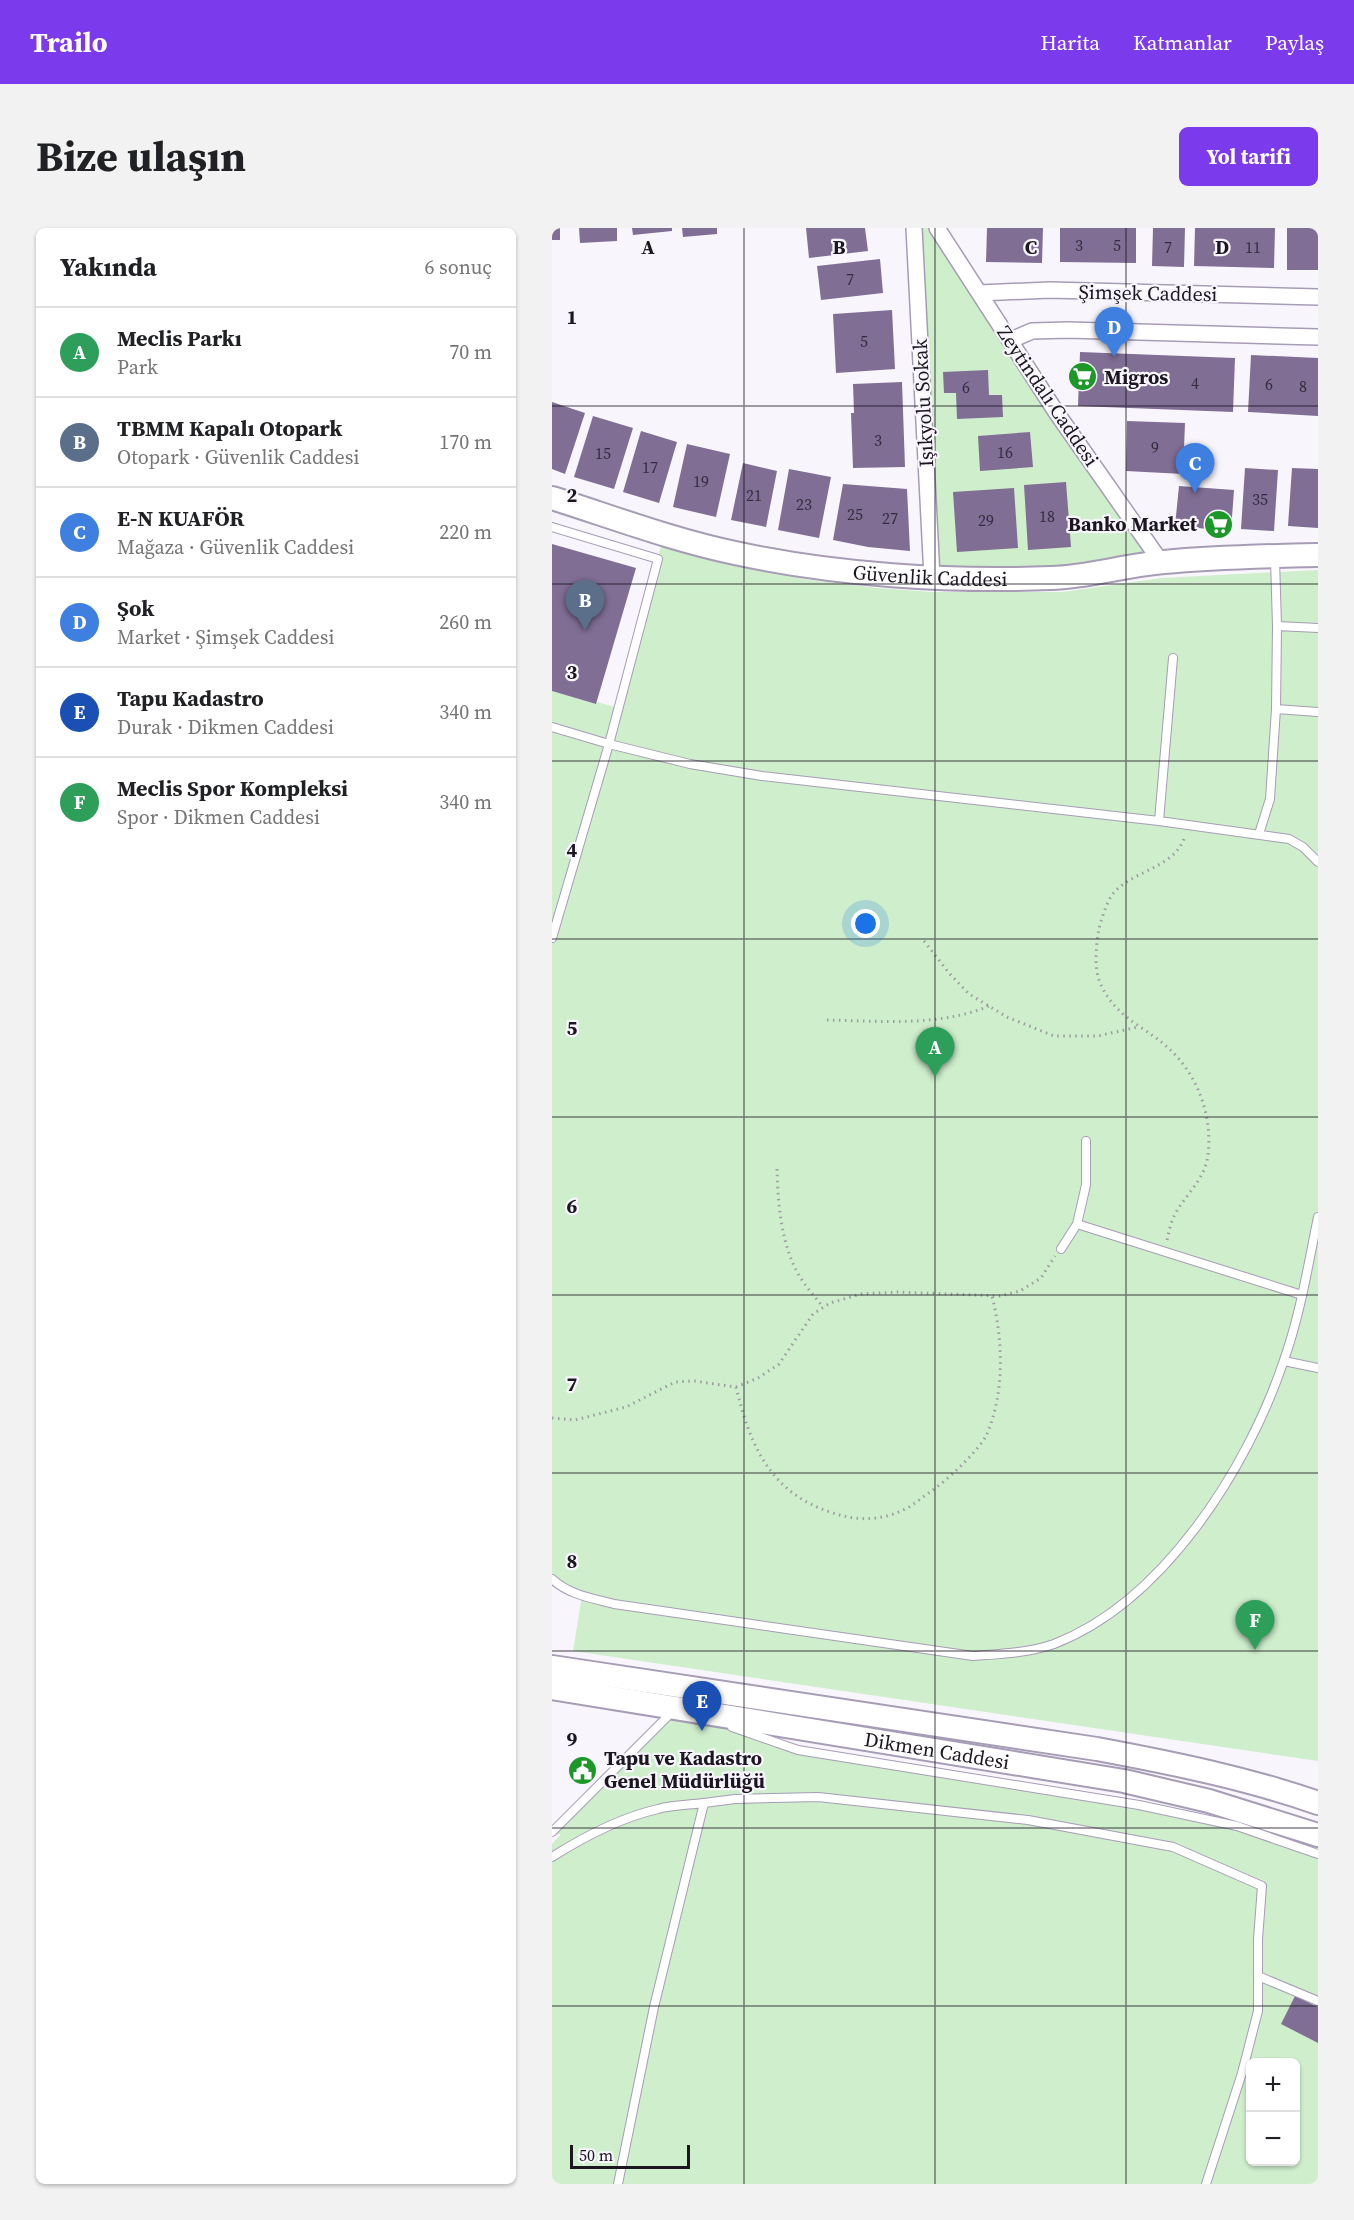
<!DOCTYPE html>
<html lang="tr">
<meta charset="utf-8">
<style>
:root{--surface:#fff;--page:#f2f2f2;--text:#202124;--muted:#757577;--line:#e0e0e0;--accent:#7c3aed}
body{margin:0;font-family:"Source Serif 4",serif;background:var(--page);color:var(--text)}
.controls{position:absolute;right:18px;bottom:18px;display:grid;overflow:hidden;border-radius:9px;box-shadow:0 2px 4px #0004}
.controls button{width:54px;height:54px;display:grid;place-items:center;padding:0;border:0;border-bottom:2px solid var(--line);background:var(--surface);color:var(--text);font:30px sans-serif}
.scale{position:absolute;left:18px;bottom:15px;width:120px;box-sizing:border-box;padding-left:6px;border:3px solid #1b1620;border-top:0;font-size:16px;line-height:21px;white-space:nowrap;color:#1b1620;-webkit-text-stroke:4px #f8f6fc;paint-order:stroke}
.you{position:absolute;left:314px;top:696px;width:21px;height:21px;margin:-15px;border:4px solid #fff;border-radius:50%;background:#1a73e8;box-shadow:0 0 0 9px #1a73e833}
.badge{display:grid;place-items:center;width:39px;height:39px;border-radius:50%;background:var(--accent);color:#fff;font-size:20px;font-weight:700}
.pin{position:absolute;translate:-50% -50px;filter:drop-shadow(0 2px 3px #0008)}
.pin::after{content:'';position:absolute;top:32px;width:21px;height:18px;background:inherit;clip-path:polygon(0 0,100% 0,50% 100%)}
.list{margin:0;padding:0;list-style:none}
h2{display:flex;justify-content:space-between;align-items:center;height:78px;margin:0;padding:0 24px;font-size:26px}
h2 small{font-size:20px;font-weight:400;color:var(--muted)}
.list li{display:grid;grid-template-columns:39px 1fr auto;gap:18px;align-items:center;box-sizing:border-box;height:90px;padding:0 24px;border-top:2px solid var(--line)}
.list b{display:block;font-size:22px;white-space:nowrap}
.list p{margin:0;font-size:20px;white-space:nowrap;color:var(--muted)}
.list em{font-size:20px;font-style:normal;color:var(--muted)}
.map{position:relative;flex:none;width:766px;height:1956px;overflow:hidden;border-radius:9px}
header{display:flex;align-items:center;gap:36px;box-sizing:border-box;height:84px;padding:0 30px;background:var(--accent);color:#fff}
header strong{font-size:28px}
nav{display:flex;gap:33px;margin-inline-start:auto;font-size:21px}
.intro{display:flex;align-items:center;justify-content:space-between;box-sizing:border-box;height:144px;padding:0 36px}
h1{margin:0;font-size:42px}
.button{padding:15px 27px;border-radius:9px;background:var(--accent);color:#fff;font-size:21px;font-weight:700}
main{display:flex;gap:36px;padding:0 36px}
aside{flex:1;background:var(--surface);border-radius:9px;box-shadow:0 2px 4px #0004}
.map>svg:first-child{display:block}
.green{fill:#ceeecc;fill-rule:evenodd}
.building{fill:#806e95}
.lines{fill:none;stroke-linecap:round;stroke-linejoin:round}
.service-casing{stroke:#a79cb6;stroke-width:10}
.minor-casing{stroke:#a79cb6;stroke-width:18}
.secondary-casing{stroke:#a79cb6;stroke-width:26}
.path{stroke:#9f9ba3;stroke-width:3;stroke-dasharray:1.5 4.5;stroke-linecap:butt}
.service{stroke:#fff;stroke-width:8}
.minor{stroke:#fff;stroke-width:15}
.secondary{stroke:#fff;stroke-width:22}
.grid{fill:none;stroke:#1b1620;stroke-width:1.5;stroke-opacity:0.55}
.labels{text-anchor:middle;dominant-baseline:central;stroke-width:4.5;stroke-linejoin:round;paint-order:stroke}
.number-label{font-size:16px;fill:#342c3d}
.street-label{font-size:20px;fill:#1b1620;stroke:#f8f6fc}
.poi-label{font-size:20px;font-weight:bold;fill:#1b1620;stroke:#f8f6fc;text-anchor:start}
.grid-label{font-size:20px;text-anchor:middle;font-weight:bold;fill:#1b1620;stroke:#f8f6fc;stroke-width:4.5;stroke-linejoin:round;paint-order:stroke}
</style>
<header>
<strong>Trailo</strong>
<nav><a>Harita</a><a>Katmanlar</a><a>Paylaş</a></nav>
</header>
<div class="intro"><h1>Bize ulaşın</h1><a class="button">Yol tarifi</a></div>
<main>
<aside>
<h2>Yakında<small>6 sonuç</small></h2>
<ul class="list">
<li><span class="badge" style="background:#2e9e5b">A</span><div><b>Meclis Parkı</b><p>Park</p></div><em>70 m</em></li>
<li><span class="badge" style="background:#5c6f8a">B</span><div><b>TBMM Kapalı Otopark</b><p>Otopark · Güvenlik Caddesi</p></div><em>170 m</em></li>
<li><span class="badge" style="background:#3f7fe0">C</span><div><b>E-N KUAFÖR</b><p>Mağaza · Güvenlik Caddesi</p></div><em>220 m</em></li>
<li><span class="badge" style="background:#3f7fe0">D</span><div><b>Şok</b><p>Market · Şimşek Caddesi</p></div><em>260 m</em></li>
<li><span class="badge" style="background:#1a4fb4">E</span><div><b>Tapu Kadastro</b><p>Durak · Dikmen Caddesi</p></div><em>340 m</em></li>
<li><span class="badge" style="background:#2e9e5b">F</span><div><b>Meclis Spor Kompleksi</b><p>Spor · Dikmen Caddesi</p></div><em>340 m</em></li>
</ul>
</aside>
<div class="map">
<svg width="766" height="1956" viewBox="0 0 766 1956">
<rect width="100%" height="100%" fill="#f8f6fc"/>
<path class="green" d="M362,0H385L609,334L380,349Z
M109,318L178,336L258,352L325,360L380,364H510L610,350L766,342V1533L21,1423L30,1368L0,1351V463L44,476L45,474L66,480Z
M125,1480L246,1522L587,1577L685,1598L766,1626V1956H0V1616L9,1606L0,1607ZM698,1834H744V1934H698Z"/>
<path class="building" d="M0,0H8V12H0Z
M27,0H65V13L28,15Z
M80,0H120V3L81,7Z
M130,0H165V6L131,9Z
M254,0H313L316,23L257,30Z
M435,0H491L490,35L434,34Z
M508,0H584V35L508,34Z
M601,0H633L632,39L600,38Z
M643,0H723L722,40L642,38Z
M735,0H766V42H735Z
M328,31L331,65L269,72L265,38Z
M340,82L343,141L284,145L281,86Z
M528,124L683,130L681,184L526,178Z
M699,127L766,130V188L696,184Z
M436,142L437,167H450L451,189L405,191L404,165H392L391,144Z
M350,154L353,239L301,240L299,185H302L301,156Z
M0,174L33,185L13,246L0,241Z
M41,188L81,200L62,261L22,249Z
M575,193L633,195L631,246L574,243Z
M89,203L125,214L107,275L71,264Z
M478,204L481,239L428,243L426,208Z
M135,216L178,226L164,289L121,279Z
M191,235L225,243L214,299L179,292Z
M693,240L726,242L722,303L689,301Z
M740,240L766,241V300L736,298Z
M237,241L279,249L267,310L226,302Z
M514,254L519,319L476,322L472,257Z
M291,256L355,261L358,323L316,319L281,312Z
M627,258L682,262L679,303L623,298Z
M462,260L466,320L405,324L401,264Z
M0,316L84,340L44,476L0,463Z
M743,1768L766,1779V1815L729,1796Z"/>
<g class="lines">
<defs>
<path id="service" d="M0,299L106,331L57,516L0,710
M725,398L766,400
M724,481L766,484
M0,499L57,516L138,536L210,548L607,593L737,611L751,619L766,634
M607,593L621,430
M707,606L718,571L724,481L725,398L723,331
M534,913V957L525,996L750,1067
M509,1021L525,996
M732,1133L766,1140
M0,1351C17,1367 40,1370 62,1376L421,1428C448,1426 476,1425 502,1416C611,1374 695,1241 731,1135C748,1088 756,1038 766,989
M180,1499L246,1522L587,1577L685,1598L766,1626
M0,1604L121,1483
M0,1629C33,1608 67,1590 106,1581C120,1577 137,1577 152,1575
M706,1748L766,1773
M66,1956L102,1779L152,1575L183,1571L266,1569L476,1592L621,1619L710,1658L706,1711V1783L690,1845L654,1956"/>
<path id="minor" d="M362,0L380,349
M385,0L504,184L609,334
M427,65L498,62L766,69
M459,112L480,103L516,102L766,109"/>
<g id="secondary">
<path id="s1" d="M0,270C60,289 121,312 183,325C284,347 396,354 499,350C537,349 574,337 612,334C663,329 715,328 766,327"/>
<path d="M0,1439L545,1521C620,1535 694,1550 766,1575"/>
<path id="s2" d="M0,1460L572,1553L657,1573L766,1607"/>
</g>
</defs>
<use href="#service" class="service-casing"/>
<use href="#minor" class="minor-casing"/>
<use href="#secondary" class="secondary-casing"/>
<path class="path" d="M372,713L397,745L417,766L455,789L502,808H546L586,799
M275,792C329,793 386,799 437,778
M225,941C226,976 229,1018 248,1049C255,1060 263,1069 271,1079
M615,1012C617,1003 619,994 623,986C635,965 653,951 656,927C661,886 644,843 613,817C589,797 565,789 550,759C541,742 544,719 547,701C549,692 555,674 560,667C579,642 623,641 633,608
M184,1159C198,1218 219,1266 281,1285C305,1293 328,1293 351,1282C361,1278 369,1270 378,1264C393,1254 427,1223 435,1206C453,1163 451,1112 440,1068
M0,1190L23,1192L74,1179L123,1154L142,1153L184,1159L206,1150L227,1136L261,1086L278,1075L309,1066L346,1064L448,1068L468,1063L489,1050L503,1028"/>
<use href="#service" class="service"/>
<use href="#minor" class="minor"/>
<use href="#secondary" class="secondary"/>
</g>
<path class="grid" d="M192,0V1956M383,0V1956M574,0V1956M0,178H766M0,356H766M0,533H766M0,711H766M0,889H766M0,1067H766M0,1245H766M0,1423H766M0,1600H766M0,1778H766"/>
<defs>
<symbol id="supermarket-disc" viewBox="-11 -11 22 22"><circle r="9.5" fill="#1e9729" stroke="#f8f6fc"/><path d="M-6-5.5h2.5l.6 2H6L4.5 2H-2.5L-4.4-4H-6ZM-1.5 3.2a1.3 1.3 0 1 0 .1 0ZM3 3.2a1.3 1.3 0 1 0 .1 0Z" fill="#fff"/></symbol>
<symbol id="civic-disc" viewBox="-11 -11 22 22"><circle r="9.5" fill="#1e9729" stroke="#f8f6fc"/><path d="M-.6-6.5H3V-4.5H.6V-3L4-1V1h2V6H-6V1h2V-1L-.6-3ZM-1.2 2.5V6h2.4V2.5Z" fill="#fff"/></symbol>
</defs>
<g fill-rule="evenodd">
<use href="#supermarket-disc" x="514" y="132" width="33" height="33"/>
<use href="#supermarket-disc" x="650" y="280" width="33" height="33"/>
<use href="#civic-disc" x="14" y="1526" width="33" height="33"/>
</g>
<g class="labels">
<g class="number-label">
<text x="527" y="17">3</text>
<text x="565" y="17">5</text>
<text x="616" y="19">7</text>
<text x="701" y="19">11</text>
<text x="298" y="51">7</text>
<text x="312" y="113">5</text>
<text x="643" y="155">4</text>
<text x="717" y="156">6</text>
<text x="751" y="158">8</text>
<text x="414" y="159">6</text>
<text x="326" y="212">3</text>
<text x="603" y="219">9</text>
<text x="453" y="224">16</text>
<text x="51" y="225">15</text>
<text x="98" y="239">17</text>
<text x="149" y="253">19</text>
<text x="202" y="267">21</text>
<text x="708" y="271">35</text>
<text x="252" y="276">23</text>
<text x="303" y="286">25</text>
<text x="495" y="288">18</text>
<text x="338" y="290">27</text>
<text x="434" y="292">29</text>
</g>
<g class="street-label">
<text transform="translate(596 65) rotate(1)">Şimşek Caddesi</text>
<text transform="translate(496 168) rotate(56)">Zeytindalı Caddesi</text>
<text transform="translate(371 175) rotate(-93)">Işıkyolu Sokak</text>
<text stroke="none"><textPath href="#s1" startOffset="388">Güvenlik Caddesi</textPath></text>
<text stroke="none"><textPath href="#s2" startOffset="390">Dikmen Caddesi</textPath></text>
</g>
<g class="poi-label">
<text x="552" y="149">Migros</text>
<text x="645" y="296" text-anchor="end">Banko Market</text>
<text x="52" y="1530">Tapu ve Kadastro<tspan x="52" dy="23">Genel Müdürlüğü</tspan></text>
</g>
</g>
<g class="grid-label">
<text x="96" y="26">A</text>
<text x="287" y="26">B</text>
<text x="479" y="26">C</text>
<text x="670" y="26">D</text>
<text x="20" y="96">1</text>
<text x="20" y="274">2</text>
<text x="20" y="451">3</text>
<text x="20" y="629">4</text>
<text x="20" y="807">5</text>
<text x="20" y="985">6</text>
<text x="20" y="1163">7</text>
<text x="20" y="1340">8</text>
<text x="20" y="1518">9</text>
</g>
</svg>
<div class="controls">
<button>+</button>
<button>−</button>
</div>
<div class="scale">50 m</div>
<div class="you"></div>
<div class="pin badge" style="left:383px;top:849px;background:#2e9e5b">A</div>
<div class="pin badge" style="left:33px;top:402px;background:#5c6f8a">B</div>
<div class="pin badge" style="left:643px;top:265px;background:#3f7fe0">C</div>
<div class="pin badge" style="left:562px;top:129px;background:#3f7fe0">D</div>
<div class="pin badge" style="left:150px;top:1503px;background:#1a4fb4">E</div>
<div class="pin badge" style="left:703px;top:1422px;background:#2e9e5b">F</div>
</div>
</main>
